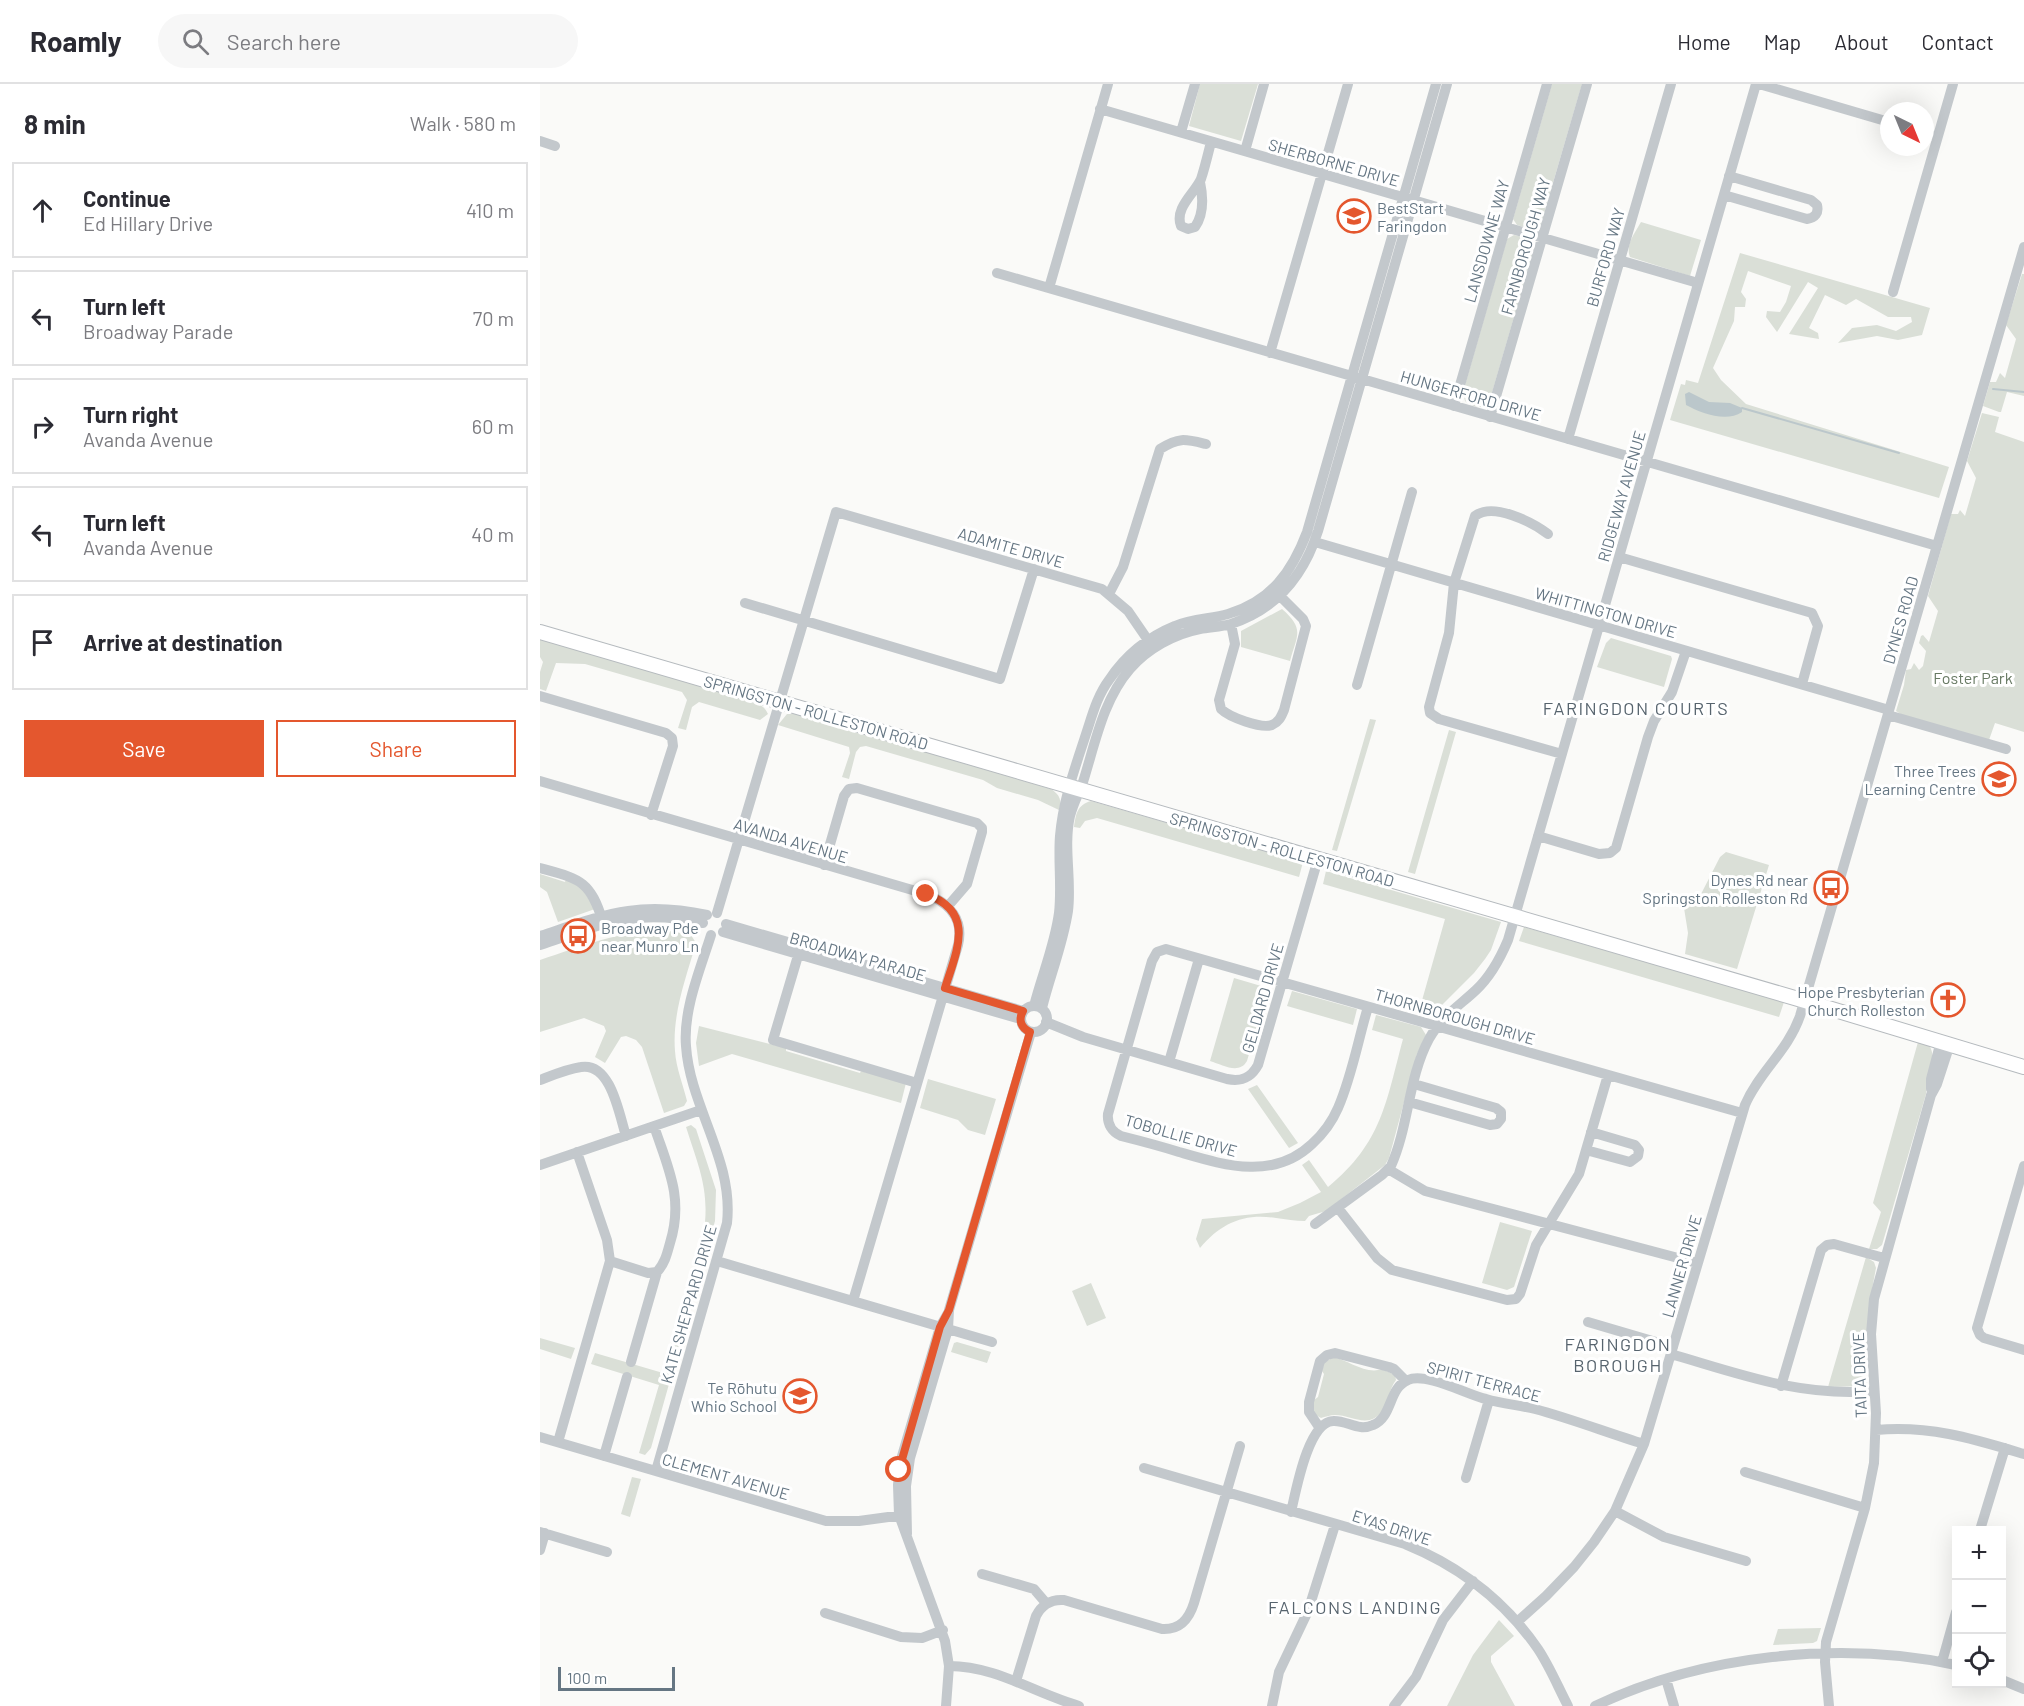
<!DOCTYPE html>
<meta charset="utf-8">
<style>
:root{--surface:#fff;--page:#f7f7f7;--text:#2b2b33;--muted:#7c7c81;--line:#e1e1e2;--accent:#e4572e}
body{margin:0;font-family:Barlow,sans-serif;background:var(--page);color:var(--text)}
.controls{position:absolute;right:18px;bottom:18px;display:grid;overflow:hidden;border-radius:0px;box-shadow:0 6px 24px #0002}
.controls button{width:54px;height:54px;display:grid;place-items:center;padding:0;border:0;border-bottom:2px solid var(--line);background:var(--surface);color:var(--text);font:30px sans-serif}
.compass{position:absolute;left:1340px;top:18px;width:54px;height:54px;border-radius:50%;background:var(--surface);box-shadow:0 6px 24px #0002;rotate:137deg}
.scale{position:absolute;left:18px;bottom:15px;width:117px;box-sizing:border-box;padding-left:6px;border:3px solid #657683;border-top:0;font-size:16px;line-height:21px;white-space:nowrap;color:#657683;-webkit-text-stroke:4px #fff;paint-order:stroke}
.stop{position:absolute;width:18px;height:18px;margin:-14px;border:4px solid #e4572e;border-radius:50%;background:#fff}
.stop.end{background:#e4572e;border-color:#fff;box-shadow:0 2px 6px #0008}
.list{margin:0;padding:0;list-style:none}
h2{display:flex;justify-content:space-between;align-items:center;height:78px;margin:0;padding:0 24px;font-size:26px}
h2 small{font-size:20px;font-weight:400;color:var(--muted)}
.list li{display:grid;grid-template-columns:39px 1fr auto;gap:18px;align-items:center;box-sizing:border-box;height:96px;margin:0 12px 12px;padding:0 12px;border:2px solid var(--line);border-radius:0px}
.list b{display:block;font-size:22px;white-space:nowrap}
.list p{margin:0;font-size:20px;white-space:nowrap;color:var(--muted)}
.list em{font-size:20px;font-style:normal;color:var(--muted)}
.actions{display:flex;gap:12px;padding:18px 24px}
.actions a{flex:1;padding:14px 0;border:2px solid var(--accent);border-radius:0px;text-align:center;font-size:21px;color:var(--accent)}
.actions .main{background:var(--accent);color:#fff}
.icon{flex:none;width:33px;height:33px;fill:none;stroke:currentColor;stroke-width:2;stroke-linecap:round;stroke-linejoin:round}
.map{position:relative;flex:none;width:1484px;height:1622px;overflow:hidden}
header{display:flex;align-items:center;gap:36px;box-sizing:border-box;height:84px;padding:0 30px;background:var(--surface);border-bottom:2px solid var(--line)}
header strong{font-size:28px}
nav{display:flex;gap:33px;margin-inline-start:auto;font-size:21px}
.search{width:420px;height:54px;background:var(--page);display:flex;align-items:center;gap:15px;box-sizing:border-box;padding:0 21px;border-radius:33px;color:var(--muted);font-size:22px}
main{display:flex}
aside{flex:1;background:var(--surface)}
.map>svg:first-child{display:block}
.green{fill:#dadfd7}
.water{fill:#bbc7cb}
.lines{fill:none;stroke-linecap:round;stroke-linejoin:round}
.stream{stroke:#bbc7cb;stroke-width:2}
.major-casing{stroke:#b5babe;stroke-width:16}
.minor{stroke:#c3c8cc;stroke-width:10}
.major{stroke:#fff;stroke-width:14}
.route{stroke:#e4572e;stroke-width:8}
.labels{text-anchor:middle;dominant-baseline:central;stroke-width:6;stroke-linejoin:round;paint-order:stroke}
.street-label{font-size:16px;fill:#657683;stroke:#fff}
.poi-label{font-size:16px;fill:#657683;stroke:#fff;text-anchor:end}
.park-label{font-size:16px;fill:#687a64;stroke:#fff}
.neighbourhood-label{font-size:18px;letter-spacing:1.5px;fill:#57646e;stroke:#fff}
</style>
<header>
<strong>Roamly</strong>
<div class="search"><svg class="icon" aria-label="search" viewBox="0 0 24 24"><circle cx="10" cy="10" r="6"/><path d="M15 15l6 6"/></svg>Search here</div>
<nav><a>Home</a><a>Map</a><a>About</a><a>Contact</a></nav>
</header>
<main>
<aside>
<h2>8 min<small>Walk · 580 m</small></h2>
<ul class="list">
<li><svg class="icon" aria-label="ahead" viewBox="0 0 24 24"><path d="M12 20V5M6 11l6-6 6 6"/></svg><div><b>Continue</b><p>Ed Hillary Drive</p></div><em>410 m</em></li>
<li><svg class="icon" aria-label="left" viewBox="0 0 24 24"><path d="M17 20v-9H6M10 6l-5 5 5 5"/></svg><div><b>Turn left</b><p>Broadway Parade</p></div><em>70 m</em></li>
<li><svg class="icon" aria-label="right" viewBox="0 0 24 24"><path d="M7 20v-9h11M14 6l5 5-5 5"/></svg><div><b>Turn right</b><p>Avanda Avenue</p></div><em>60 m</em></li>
<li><svg class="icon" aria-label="left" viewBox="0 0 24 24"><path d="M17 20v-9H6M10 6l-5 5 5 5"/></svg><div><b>Turn left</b><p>Avanda Avenue</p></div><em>40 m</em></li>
<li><svg class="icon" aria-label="arrive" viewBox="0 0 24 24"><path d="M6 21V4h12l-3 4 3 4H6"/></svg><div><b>Arrive at destination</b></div></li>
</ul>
<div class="actions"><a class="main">Save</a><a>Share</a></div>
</aside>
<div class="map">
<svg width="1484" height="1622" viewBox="0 0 1484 1622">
<rect width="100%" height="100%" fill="#fafaf8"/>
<path class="green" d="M660,0H718L701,57L649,42Z
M1012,0H1042L1000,143L994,146L977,141L973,135Z
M1101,138L1161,156L1150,192L1090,173C1085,161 1095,149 1101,138Z
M974,151L991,155L995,161L949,319C942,326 932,323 925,317L923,308L967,155Z
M1200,169L1390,224L1382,251L1358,256L1337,252L1298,259L1312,244L1337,241L1356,247L1372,238L1371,233H1348L1316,215L1306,221L1285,211L1269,244L1278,249L1279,255L1249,250L1278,204L1268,198L1237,248L1226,233L1227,227L1240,228L1246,218L1251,202L1208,187L1201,208L1206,215L1205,223H1195L1194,237L1173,284L1181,296L1206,320L1409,383L1399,414L1130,336L1141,300L1145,301L1146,296L1158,299Z
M1482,190H1484V312L1467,308L1461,328H1459L1443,322L1450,298H1456L1460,289L1465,294L1476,255L1466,241Z
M1442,329L1459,333L1455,348L1484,358V648L1455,639L1449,656L1362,631L1356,627L1364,601L1366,586L1371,585L1374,579L1379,586L1383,582L1386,567L1379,559L1381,552L1383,551L1389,558L1398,527L1388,512L1411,430H1418L1420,426L1425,432L1436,394L1427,377Z
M742,525C765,545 757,551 750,577L701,563V547Z
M0,554L190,610C203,614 222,616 228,630L220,636L159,618L152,623L146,646L138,644L147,616L142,608L45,580L16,579L6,607L0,605V588L3,578L0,573Z
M1071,554L1131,572L1132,575L1124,603L1057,583L1066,559Z
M247,630H256L511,705C520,711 522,716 519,726L498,716L457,704L443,696L326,662L320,663L316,668L309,695L302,693L310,669L309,663L238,641Z
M830,635L836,636L797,767L792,766Z
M909,646L916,648L875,790L868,788Z
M551,717L763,778L759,793L557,734L545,737L540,744L534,743C536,730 537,721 551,717Z
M1186,768L1229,781L1197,885L1145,870L1148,849L1144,824L1146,816L1160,812L1180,773Z
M786,787L961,838L951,866L945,875L934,889L892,931L879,927L905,835L783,800Z
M0,790L25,798L26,795L39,800L55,825L18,838L7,808L0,803Z
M984,843L1244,918L1239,933L979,857Z
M129,847L151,851L156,859C146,894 132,930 135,967C136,984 143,1000 147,1017L144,1022L124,1029L102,963L96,956L86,952L81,953L65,979L55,973L66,947L64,942L44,934L0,948V876C44,861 82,846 129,847Z
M694,894L728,904L707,977C699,991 683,981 670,977Z
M752,907L817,925L813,941L747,922Z
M836,931L881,943L886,951L877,970L849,1074L845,1081L786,1127L769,1132L765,1137C755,1137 746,1135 736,1134C704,1129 681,1139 660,1164L656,1155L662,1135L738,1128L760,1119L781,1108L762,1081L769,1076L788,1103C842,1059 846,1018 863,955L832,946Z
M159,942L246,964V967L320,989L321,987L366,999L361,1019L192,970L159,982L156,959Z
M1378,958L1389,961C1398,974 1387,994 1386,1010L1342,1161L1337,1165H1329L1341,1128L1333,1119Z
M388,995L456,1015L445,1051L428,1046L418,1036L380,1024Z
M717,1001L758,1059L749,1064L708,1005Z
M151,1041L156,1045L176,1106L175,1137L111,1364L105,1371L99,1369L119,1301L51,1280L55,1269L123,1289L163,1153C171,1108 159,1084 146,1043Z
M960,1138L992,1147L974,1203L967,1206L942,1199Z
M1326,1173L1334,1178L1336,1184C1328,1223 1326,1257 1327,1298L1325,1302L1288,1303Z
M551,1199L566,1234L547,1242L532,1207Z
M0,1254L35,1264L31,1275L0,1265Z
M417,1258L451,1268L447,1279L411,1268L414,1259Z
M793,1273C808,1276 826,1291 842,1285L855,1291L856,1296C849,1305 849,1317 843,1326C829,1346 812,1331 795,1331C790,1331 785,1333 781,1334L774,1330V1316L778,1313L784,1290L782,1287L784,1279Z
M92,1393L101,1395L90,1433L81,1430Z
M959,1536L974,1552L951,1572V1578L975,1622H907L933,1571Z
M1281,1544L1277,1557L1273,1559L1233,1561L1238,1545Z"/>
<path class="water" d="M1149,308L1169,318L1190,319L1202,324V328C1186,339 1161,329 1146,321L1145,310Z"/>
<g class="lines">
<path class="stream" d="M1453,305L1484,308
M1202,324L1359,369"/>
<defs>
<path id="major" d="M0,548L1265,917L1484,983"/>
</defs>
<use href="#major" class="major-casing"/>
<path class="minor" d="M1219,0L1349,38
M560,25L1158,199
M641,48L655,0
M1385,49L1397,53
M0,57L15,62
M705,67L724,0
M660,98C663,112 664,130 655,143L648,145L641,142C634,124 655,109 661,95C665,83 668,70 671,58
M1184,111L1267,135C1275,134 1279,129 1277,121L1271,116L1189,92
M457,189L1397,462
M509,204L568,0
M1353,208L1413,0
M730,269L808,0
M914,322L1007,0
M950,333L1047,0
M1028,355L1131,0
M1008,450C992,438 953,418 935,432L914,499L909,549L889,623L890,629L899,635L1022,670
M775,458L1349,626
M1079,473L1272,529L1278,542L1262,600
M569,510L583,483L620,365C639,353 645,355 666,360
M205,519L460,595L494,485
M691,540L695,560L679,616L681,625C689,633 721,645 732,641C739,638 741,633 744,626L766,542L763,535L740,512
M817,601L872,408
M0,612L126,649L132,654L133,662L111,731
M1348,631L1466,665
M0,697L386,810C410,819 424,836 418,861L313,1217
M998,752L1059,770L1070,769L1076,764L1108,653L1114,637L1132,608L1146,567
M284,781L304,712L309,705L317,704L437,739L442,744V748L427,800L408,822
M0,784C40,795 50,796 63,838
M177,829L296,428L562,505L588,527L612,562
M186,840L483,927
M183,848L480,935
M0,852C64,831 98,816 167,831
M0,861C63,840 95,824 163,839
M260,865L233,956L377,999
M481 935a13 13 0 1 1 26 0a13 13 0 1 1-26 0Z
M494,922C502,891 515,860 519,829C522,803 518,777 520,752C523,716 535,684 546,650C552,632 557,612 569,596C585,572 608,553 635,542C652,534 671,535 688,530C731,517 752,488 767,448L896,0
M828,923C818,956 812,992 798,1024C792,1038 783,1050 772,1060C733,1097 684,1081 639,1068C620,1062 601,1057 581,1052C572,1048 567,1040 568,1030L612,877L617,868L626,865L1202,1029
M502,924C510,892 523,860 528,827C532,796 523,763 530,732C533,720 539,709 543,698C555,660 563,616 590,585C607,565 634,550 660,545C670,543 681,543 691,540C737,525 764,491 778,447L907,0
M506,938L543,953L687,995C701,998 711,994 718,981L778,775
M629,978L659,875
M0,996C13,991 27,985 41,983C71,978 79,1030 86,1052
M1391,1005V995L1401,957
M869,1018L950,1041L957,1040L961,1035V1028L956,1024L874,1000
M1046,1066L1090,1078L1098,1072L1099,1066L1095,1061L1051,1048
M0,1081L161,1026
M1484,1082L1437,1244L1440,1251L1444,1254L1484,1266
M848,1085L885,1107L1157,1179
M798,1124L837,1174L852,1186L967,1216L976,1215L980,1210L996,1161L1039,1090L1068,991
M775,1140L842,1091L851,1082C869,1042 868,994 889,955C901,933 919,922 936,906C951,892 960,875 968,856L1216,0
M70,1177L108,1189L117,1188C125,1179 127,1170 130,1159C144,1114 128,1084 114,1042
M177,1177L452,1258
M1048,1238L1133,1263
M1131,1270C1200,1290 1260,1313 1333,1307
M91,1278L117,1188
M1241,1302L1281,1166L1287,1161L1294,1160L1344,1174
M779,1343L769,1328V1318L780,1277L787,1271L795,1269L849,1283L854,1285L866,1297
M1336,1346C1390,1341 1434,1355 1484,1370
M0,1353L286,1437H319L363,1431
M18,1358L70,1177L67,1156L37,1068
M64,1372L87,1293
M604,1384L865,1460C919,1482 965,1517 998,1565C1010,1583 1018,1603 1028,1622
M116,1387L187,1139C194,1076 150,1023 146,962C143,926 160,886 171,851
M1205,1388L1325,1424
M926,1394L949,1316
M1075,1427L1124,1453L1206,1477
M751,1428C756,1407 768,1338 793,1337C807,1336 818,1348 833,1341C853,1333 848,1304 868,1296C886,1288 928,1311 946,1315C963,1320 979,1321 995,1325C1032,1335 1068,1349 1104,1360
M1440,1446L1465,1364
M0,1448L67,1468
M367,1450L366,1402L370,1374L408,1245L409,1226L491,948
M0,1466L5,1449
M442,1490L494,1505L506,1519
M285,1529L361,1553L382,1554L403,1546
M977,1538L1006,1512L1034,1483L1054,1458L1075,1427L1104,1360L1205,1021C1219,988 1248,967 1260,932L1484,163
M1402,1578L1416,1528
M409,1582C456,1582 494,1609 539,1622
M1126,1595L1134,1622
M1462,1596L1484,1605
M476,1597L496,1532C502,1520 511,1515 524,1516L622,1545C640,1546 649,1535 654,1519L700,1362
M406,1622L409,1582L405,1557L359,1431L358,1401L360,1379L400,1243L408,1229
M732,1622L739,1588L768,1527L795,1441
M854,1622L876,1593L903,1536L933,1497
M1055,1622C1162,1571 1300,1556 1416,1581
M1289,1622L1285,1578L1286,1558L1325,1424L1334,1379L1336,1329L1331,1250L1334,1215L1391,1011L1397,1000L1410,960"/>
<use href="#major" class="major"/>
</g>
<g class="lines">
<path class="route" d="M359,1386L400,1243L409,1226L490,948C481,944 478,936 483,927L405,904C417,866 436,828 386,810"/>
</g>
<defs>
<symbol id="school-ring" viewBox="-11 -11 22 22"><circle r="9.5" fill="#fff" stroke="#e4572e" stroke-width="1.5"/><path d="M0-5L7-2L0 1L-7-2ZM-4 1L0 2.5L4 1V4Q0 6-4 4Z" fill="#e4572e"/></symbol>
<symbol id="bus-ring" viewBox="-11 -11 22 22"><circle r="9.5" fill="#fff" stroke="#e4572e" stroke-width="1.5"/><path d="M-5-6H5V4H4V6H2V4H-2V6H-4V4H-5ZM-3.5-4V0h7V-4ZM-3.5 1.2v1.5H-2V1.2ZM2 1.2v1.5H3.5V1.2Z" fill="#e4572e"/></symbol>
<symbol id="church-ring" viewBox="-11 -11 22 22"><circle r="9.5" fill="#fff" stroke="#e4572e" stroke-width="1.5"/><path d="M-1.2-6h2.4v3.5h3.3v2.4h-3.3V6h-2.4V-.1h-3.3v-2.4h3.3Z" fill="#e4572e"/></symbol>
</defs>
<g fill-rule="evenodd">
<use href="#school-ring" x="795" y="113" width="38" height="38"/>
<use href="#school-ring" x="1440" y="676" width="38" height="38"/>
<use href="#bus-ring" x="1272" y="785" width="38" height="38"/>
<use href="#bus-ring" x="19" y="833" width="38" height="38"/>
<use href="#church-ring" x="1389" y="897" width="38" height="38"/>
<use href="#school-ring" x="241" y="1293" width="38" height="38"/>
</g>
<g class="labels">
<g class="street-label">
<text transform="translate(794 78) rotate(16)">SHERBORNE DRIVE</text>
<text transform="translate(946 157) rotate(-74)">LANSDOWNE WAY</text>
<text transform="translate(985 162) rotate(-74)">FARNBOROUGH WAY</text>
<text transform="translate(1065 173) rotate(-74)">BURFORD WAY</text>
<text transform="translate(931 311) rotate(16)">HUNGERFORD DRIVE</text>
<text transform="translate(1081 412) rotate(-74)">RIDGEWAY AVENUE</text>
<text transform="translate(471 463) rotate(16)">ADAMITE DRIVE</text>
<text transform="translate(1066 528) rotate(16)">WHITTINGTON DRIVE</text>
<text transform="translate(1360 536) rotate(-74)">DYNES ROAD</text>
<text transform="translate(276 628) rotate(16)">SPRINGSTON - ROLLESTON ROAD</text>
<text transform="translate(251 756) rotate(17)">AVANDA AVENUE</text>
<text transform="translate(742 765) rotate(16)">SPRINGSTON - ROLLESTON ROAD</text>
<text transform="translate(318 872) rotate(16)">BROADWAY PARADE</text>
<text transform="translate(722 914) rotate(-74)">GELDARD DRIVE</text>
<text transform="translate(915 932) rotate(16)">THORNBOROUGH DRIVE</text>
<text transform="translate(641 1051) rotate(16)">TOBOLLIE DRIVE</text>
<text transform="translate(1141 1182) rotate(-74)">LANNER DRIVE</text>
<text transform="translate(148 1220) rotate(-74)">KATE SHEPPARD DRIVE</text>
<text transform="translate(1319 1291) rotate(-92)">TAITA DRIVE</text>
<text transform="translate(944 1297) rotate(15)">SPIRIT TERRACE</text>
<text transform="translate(186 1392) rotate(16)">CLEMENT AVENUE</text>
<text transform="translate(852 1443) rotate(18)">EYAS DRIVE</text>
</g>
<g class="poi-label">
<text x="837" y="123" text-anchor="start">BestStart<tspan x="837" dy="18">Faringdon</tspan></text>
<text x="1436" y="686">Three Trees<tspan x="1436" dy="18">Learning Centre</tspan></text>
<text x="1268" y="795">Dynes Rd near<tspan x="1268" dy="18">Springston Rolleston Rd</tspan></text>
<text x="61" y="843" text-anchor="start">Broadway Pde<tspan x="61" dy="18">near Munro Ln</tspan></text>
<text x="1385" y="907">Hope Presbyterian<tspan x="1385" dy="18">Church Rolleston</tspan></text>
<text x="237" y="1303">Te Rōhutu<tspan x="237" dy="18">Whio School</tspan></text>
</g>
<g class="park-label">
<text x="1433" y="593">Foster Park</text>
</g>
<g class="neighbourhood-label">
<text x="1096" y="624">FARINGDON COURTS</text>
<text x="1078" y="1260">FARINGDON<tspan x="1078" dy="21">BOROUGH</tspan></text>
<text x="815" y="1523">FALCONS LANDING</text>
</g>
</g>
</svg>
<div class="controls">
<button>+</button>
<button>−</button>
<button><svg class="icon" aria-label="locate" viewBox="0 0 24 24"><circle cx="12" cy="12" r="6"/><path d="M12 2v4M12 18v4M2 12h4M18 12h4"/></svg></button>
</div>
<svg class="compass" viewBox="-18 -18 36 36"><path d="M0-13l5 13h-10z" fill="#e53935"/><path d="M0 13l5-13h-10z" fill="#7c7c81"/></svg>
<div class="scale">100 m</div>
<div class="stop" style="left:359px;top:1386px"></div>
<div class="stop end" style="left:386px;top:810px"></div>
</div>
</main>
